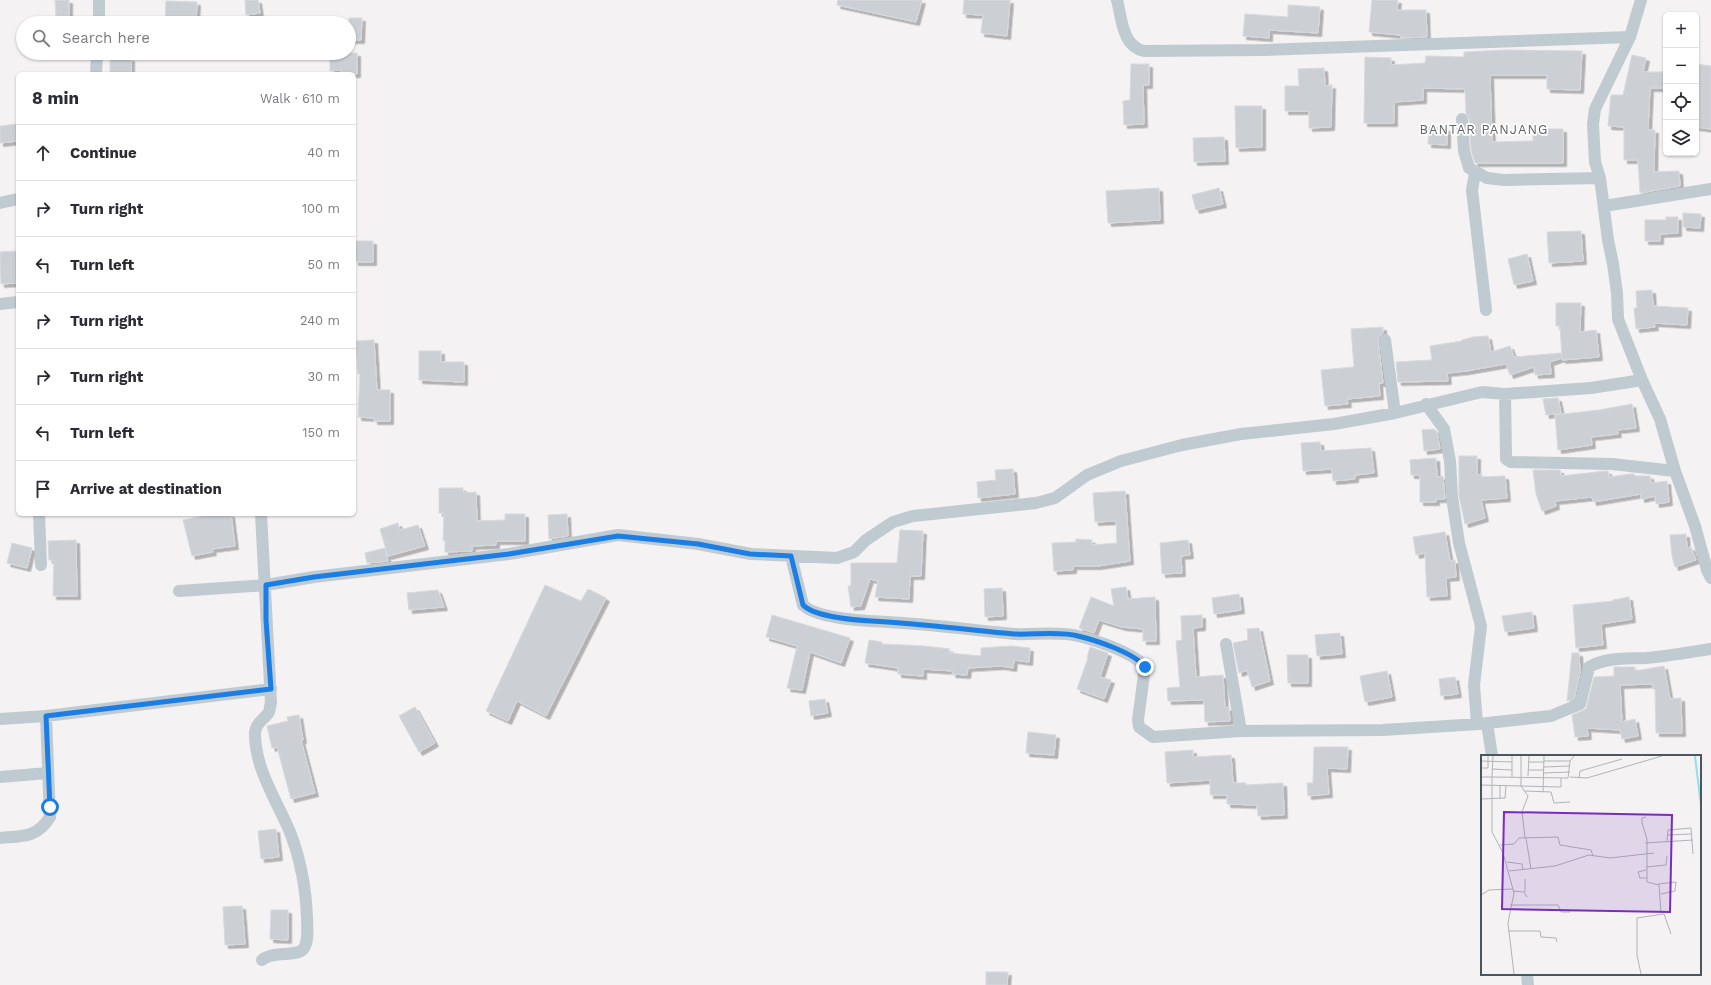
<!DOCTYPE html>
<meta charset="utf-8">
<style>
:root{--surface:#fff;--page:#f2f2f3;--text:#2b2b33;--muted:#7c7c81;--line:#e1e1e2}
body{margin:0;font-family:"Work Sans",sans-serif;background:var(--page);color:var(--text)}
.controls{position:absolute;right:12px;top:12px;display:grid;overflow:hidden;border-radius:6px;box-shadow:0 1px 3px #0004}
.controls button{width:36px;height:36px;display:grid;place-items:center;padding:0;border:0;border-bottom:1px solid var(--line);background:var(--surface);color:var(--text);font:20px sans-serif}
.stop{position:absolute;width:12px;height:12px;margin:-9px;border:3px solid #1b7ee5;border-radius:50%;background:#fff}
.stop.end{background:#1b7ee5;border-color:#fff;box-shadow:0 1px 4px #0008}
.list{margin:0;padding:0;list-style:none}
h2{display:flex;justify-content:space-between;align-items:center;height:52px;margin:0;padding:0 16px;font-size:17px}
h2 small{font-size:13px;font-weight:400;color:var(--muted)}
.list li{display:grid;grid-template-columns:26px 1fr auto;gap:12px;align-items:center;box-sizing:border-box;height:56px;padding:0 16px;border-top:1px solid var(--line)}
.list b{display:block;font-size:15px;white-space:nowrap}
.list em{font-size:13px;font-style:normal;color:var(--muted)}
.icon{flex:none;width:22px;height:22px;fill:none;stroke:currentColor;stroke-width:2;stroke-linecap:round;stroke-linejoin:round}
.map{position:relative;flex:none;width:1711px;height:985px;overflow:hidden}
.search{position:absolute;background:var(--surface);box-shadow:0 1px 3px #0004;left:16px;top:16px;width:340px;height:44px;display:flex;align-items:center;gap:10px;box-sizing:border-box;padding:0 14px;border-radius:22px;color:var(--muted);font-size:15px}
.panel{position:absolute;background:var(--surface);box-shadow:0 1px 3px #0004;left:16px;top:72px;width:340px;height:444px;border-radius:6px}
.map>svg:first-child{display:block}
.building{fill:#cccfd4;stroke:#d6d9dd;filter:url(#shadow)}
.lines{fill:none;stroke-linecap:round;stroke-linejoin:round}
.minor{stroke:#c0cad1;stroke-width:12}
.route{stroke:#1b7ee5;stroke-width:5}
.labels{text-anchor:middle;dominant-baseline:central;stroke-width:3.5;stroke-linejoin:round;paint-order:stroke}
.quarter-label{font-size:13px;letter-spacing:1px;fill:#5e6367;stroke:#fff}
.inset-river{fill:none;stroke:#90deed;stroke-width:2}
.inset-road{fill:none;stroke:#b0b4b8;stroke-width:1}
.view{fill:#7b2cbf;fill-opacity:0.15;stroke:#7b2cbf;stroke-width:2}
.inset-edge{fill:none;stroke:#4a5660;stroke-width:2}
</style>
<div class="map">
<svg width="1711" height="985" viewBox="0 0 1711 985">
<defs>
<filter id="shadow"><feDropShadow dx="3.5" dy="3.5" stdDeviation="0" flood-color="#0004"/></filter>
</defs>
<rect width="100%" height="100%" fill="#f4f2f2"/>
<path class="building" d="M55,0H69V16H56Z
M245,0H258L260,13L246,15Z
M838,0H922L916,22L837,5Z
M964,0H1010L1007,36L981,33L983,15L963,14Z
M1372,0H1398L1397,10H1426L1427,37L1401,38L1400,35L1369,32Z
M166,1L197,2L196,23H165Z
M1288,5L1320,7L1318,33L1269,30V38L1243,36L1245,14L1288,17Z
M349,18H362L361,40H349Z
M1505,50L1582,51L1580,90L1547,89V75H1490L1492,142L1533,141V129H1563V163H1475L1471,150L1469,119L1466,113L1465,89L1423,88V100L1394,102V123H1364L1365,57L1391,58V65L1425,63L1426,56L1464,57V52Z
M330,53H357V74H341V70L330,71Z
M1632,55L1646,58L1643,72H1666V88H1650L1648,130H1655L1654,172L1679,171L1680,186L1640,193L1638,160H1624V127L1608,126L1611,95H1623Z
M110,58H131V74H110Z
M1131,64H1149V85H1143L1144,124L1124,125L1123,101L1130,100Z
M1696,64L1711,66V129L1696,127Z
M1324,68L1325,86L1332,85L1331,127L1309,128V111H1285V86H1299L1298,69Z
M1235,106H1262V147L1236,148Z
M18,124V141L0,143V126Z
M1429,127L1447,128V145L1428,144Z
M1224,137L1225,161L1194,162L1193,138Z
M1159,188L1160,220L1108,223L1106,191Z
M1219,188L1223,204L1196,210L1192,195Z
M1683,213L1701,214L1700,228L1683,227Z
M1666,217H1678V233L1660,234V241H1645V220H1666Z
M1581,231L1583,261L1549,263L1547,232Z
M354,241H373V262H355Z
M18,251V283L1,284L0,252Z
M1527,254L1533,281L1514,285L1508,259Z
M1652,290L1653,306L1688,308L1687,325L1654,323L1655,327L1636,329L1634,308H1637L1636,291Z
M1556,303H1581L1580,332L1596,330L1599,357L1562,360V358L1550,362L1551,374L1535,375L1534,367L1510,375L1506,364L1466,371L1447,373L1448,381L1398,382L1396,362L1432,360L1430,346L1462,341V340L1473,337L1488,336L1491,352L1510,346L1514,357L1561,353L1562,357L1560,326H1556Z
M1383,327V333L1378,337V341L1383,383H1379L1380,396L1347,399L1348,404L1325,406L1321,370L1354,367L1351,329Z
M374,340L377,390H390V421H374V418L358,417L360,374H358L356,341Z
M419,351H441V362H464V382L419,380Z
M1558,398L1561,413L1546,415L1543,399Z
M1632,404L1636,428L1617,430L1618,434L1591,437L1592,445L1558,450L1555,415L1599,410Z
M1434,429L1437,432L1440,449L1424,451L1422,430Z
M1320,442L1321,451L1371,448L1374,473L1355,475V479L1333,481L1332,469L1303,471L1301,443Z
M1459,456H1477V475L1482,474V477L1505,476L1507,498L1481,500L1485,518L1465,524L1459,496Z
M1436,458L1437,477L1443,476L1445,499H1436V502H1420V475H1411L1410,460Z
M1013,469L1015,494L978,498L977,482L996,480L995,470Z
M1533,470H1560L1561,476L1605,471H1608L1609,477L1630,474H1634L1635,476H1650L1651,483L1667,481L1669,502L1656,504L1655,496L1641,499V494L1593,502L1592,497L1555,501L1556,506L1542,511L1536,494Z
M439,488H463V493L476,492L477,521L505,520V514H525V541H496V545L472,546V551L445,552V540L443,541L444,513H439Z
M1125,491L1130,561L1098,566H1073V570L1054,571L1052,543L1076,542V539L1092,540V545L1117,543L1116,521L1095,522L1093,493Z
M215,514H231L235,546L212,549L213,552L192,556L183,520Z
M567,514L568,536L549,539L548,515Z
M398,523L400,530L418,525L425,546L388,556L380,529Z
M900,530L923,531L921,576H910L909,599L875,597L878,581L870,579L861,606L851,607L848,586H851V563H897Z
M1445,532L1450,561L1455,560L1456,577L1446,578L1447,596L1427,597L1425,553L1416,555L1413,537Z
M1686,534L1687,548L1691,547L1696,560L1675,567L1672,556L1670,535Z
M76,540L77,596H53L54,560H49L48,541Z
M1188,540L1190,555L1181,556L1182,573L1162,574L1160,543Z
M12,543L32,548L27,568L7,563Z
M385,548L388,561L367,563L365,553Z
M545,585L581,601L588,589L606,598L546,716L517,701L508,721L486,711Z
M1126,587L1128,599L1155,597L1156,641H1143V629L1122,627L1099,620L1094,633L1079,628L1091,597L1114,606L1111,589Z
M1002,588L1003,616L985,617L984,589Z
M438,590L444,607L409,610L407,593Z
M1239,594L1241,610L1214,614L1212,598Z
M1629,597L1632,619L1601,624L1603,645L1576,648L1573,605L1613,601V600Z
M1532,612L1534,628L1505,632L1502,616Z
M772,615L850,638L841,663L810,652L802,690L787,688L797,646L766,637Z
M1202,615V627L1193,628L1196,677L1223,675L1225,708L1229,707L1230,721L1205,722L1204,700L1168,701L1167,688L1180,687L1176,641L1182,640L1181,616Z
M1259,628L1270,681L1252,687L1247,670L1239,673L1233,643L1248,640L1247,629Z
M1340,633L1342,654L1317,656L1315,635Z
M869,640L882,642V644L924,646L950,649L949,653L981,656V648L1011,646L1030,648L1029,662L1014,660L1013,668L1001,666L968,668L967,675L952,674L953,671L923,669V676L898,674V668L865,663Z
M1090,647L1108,653L1100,677L1111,680L1104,699L1077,689L1088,658H1087Z
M1572,653H1579L1580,672L1574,699L1567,701Z
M1287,655H1308V683H1288Z
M1664,666L1670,699L1681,698L1682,733H1656L1655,689H1653L1652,684L1620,685L1622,722L1635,719L1638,736L1622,739L1620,730L1587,728L1588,736L1575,737L1572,715L1586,709L1594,677L1614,676V667H1635V671Z
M1387,671L1392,697L1365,702L1360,676Z
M1455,677L1458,694L1441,696L1439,679Z
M825,699L828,713L811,716L809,701Z
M415,707L435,743L419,752L399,716Z
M299,715L303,740H301L315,793L291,799L277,747L272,748L267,726L288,721L287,717Z
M1028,732L1056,735L1054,755L1026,753Z
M1314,747H1348L1347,769L1327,768L1329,794L1308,796L1307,783H1313Z
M1193,750V757L1231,755L1233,783H1246V785L1283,783L1284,815L1258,816L1257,805L1227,804V795H1210V780L1167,783L1165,752Z
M276,829L279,857L261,859L258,831Z
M242,906L245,944L225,945L223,907Z
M271,910H288V940L270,939Z
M986,972H1008L1007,985H986Z"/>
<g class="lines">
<path class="minor" d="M99,0V23
M1117,0C1122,19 1122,46 1144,51L1264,50L1630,37
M1641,0L1630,37L1595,109L1593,124L1595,162L1600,178L1608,240L1613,264L1617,293L1618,319L1642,380L1660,419L1675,471L1695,526L1707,570L1711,578
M96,74L97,53
M1462,119L1464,151L1469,168L1487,178L1504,180L1600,178
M1475,173L1472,190L1486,310
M0,203L18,199
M1604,206L1711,189
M0,304L18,302
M1385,340L1395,413
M1505,394L1506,455V459L1511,462L1612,464L1675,471
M1426,404L1444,429L1450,461L1452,497L1459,543L1481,626L1474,685L1477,724
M39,514L41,565
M261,514L271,703C270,705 270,709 269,712C264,720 255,723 255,734C255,769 277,801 290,832C300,858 306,890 307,918C307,928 309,940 304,948C298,958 273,950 262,960
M791,556L803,605C816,619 868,621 887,622C930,624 972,630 1014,634C1033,635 1060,631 1078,636C1095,640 1135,653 1145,667L1138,720L1139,727L1153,737L1241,731L1383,730L1479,724L1532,718L1551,716L1580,704L1589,667C1607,657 1626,659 1646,658C1668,656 1690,652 1711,649
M179,591L266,585L314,577L509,554L618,535L698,544L751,554L837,558L854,552L866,540L893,522L913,516L1036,503L1055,498L1087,475L1121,461L1182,445L1241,434L1334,424L1395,413L1482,392L1505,394L1591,388L1642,380
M1226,644L1241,731
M0,719L46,716L271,689
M1487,723L1492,756
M0,777L48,773
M0,838C22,836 37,838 50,817L46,716
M1527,974L1528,985"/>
</g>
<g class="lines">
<path class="route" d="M50,807L46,716L271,689L266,620V585L314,577L509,554L618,536L698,544L750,554L791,556L803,605C816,619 868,621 887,622C930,625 972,630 1014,634C1033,635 1060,631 1078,636C1095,640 1135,653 1145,667"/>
</g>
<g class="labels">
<g class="quarter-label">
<text x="1484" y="129">BANTAR PANJANG</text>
</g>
</g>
<g transform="translate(1481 755)">
<rect width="220" height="220" fill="#f4f2f2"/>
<path class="inset-river" d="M214,1L220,50"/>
<path class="inset-road" d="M40,1V31L47,41L41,57L44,83M0,6L31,7M63,6H89M48,7H63M63,12L89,11M0,13H7V1M11,14L31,15M48,15H63M62,18L89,17M47,21L48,1M0,22H11L12,1M31,22V1M89,22L106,23L181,1M98,23L99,16L141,4M0,30L80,32V23M44,36L70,37L73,48L89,47M62,37L63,1M0,44L24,43L25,30M19,44V30M165,62L161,63V68L166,84V127L178,130L180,158M186,80L211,79M45,83L50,114M186,86L187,75L210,73L212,99M164,88L212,85M19,90L33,89L38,83L77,82L79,90L110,95L112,101M26,107L41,109L42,115M165,112L185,110L186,101M165,115L157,117L159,123H166M28,116L74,111L108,100L129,103L173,98M44,124V137M177,129L195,127L194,136L180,139M32,136L43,137L46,142M0,140L8,135L32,134M29,150H77L80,157H89M27,176H59L60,182L75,183L76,187M33,219L27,168L33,138L22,98L11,77V22L87,23L89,6L93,1M160,219L156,200V163L183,159L190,179"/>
<path class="view" d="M23,57L191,60L189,157L21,154Z"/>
<rect width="220" height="220" class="inset-edge"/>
</g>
</svg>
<div class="controls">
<button>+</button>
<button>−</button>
<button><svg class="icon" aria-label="locate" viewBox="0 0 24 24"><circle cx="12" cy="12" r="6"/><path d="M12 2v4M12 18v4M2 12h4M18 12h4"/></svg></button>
<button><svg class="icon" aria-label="layers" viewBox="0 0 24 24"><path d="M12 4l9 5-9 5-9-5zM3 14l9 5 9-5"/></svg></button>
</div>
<div class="stop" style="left:50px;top:807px"></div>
<div class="stop end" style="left:1145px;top:667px"></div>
<div class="search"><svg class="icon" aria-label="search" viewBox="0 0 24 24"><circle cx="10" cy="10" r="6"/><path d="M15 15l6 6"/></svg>Search here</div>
<section class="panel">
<h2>8 min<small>Walk · 610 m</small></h2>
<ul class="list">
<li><svg class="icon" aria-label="ahead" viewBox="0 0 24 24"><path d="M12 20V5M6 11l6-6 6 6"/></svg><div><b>Continue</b></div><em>40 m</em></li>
<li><svg class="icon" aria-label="right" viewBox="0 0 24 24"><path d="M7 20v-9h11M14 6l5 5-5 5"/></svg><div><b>Turn right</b></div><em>100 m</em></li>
<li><svg class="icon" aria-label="left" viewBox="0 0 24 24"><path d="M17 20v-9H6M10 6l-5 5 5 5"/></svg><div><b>Turn left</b></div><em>50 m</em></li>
<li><svg class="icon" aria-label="right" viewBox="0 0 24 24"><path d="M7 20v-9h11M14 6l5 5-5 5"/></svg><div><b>Turn right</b></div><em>240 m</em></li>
<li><svg class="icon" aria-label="right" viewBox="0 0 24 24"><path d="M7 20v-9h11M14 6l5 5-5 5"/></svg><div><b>Turn right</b></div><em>30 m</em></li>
<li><svg class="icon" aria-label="left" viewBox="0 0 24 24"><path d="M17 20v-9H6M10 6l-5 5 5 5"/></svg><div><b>Turn left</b></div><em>150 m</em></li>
<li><svg class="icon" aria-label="arrive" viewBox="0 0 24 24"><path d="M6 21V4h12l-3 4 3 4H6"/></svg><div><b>Arrive at destination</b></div></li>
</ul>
</section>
</div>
